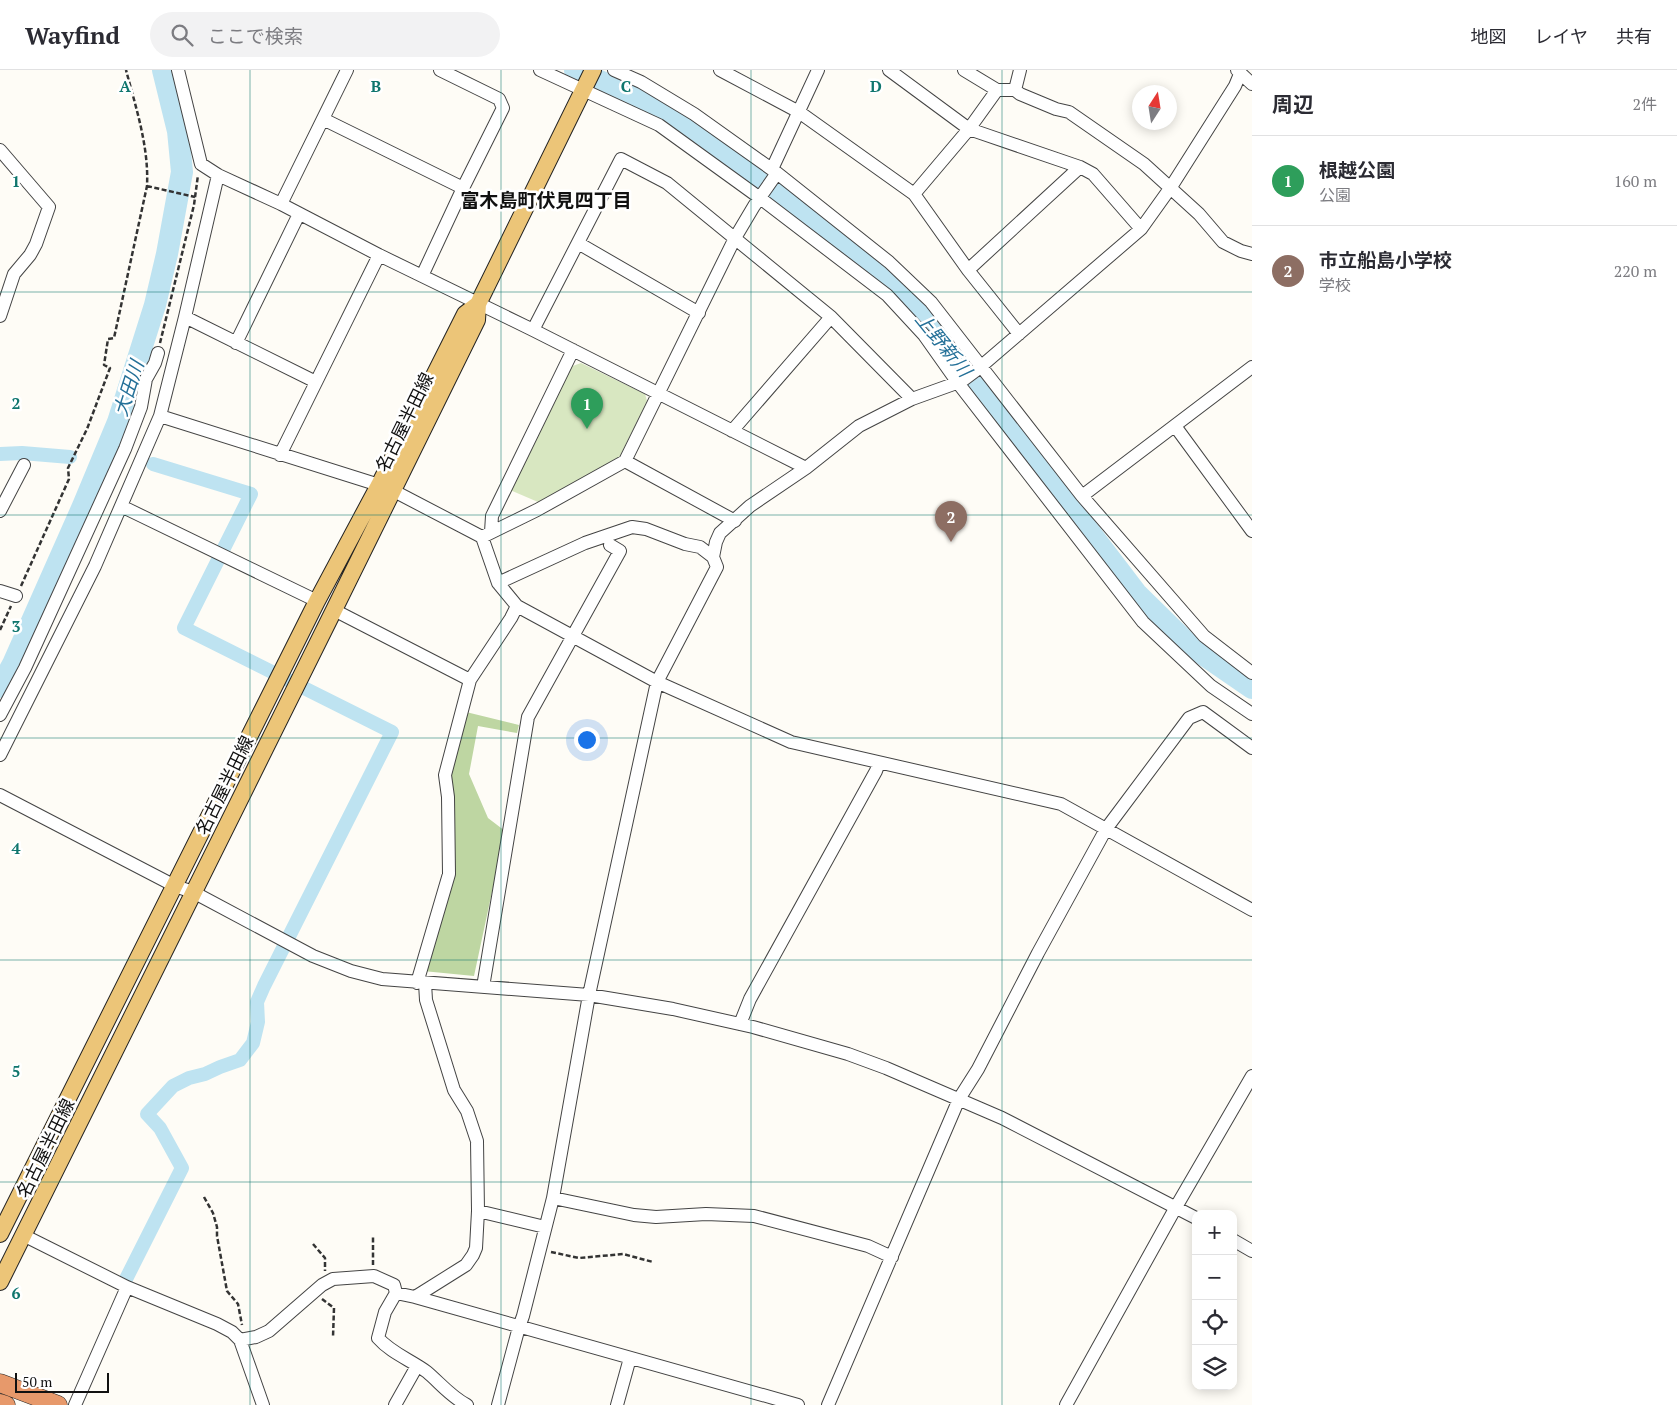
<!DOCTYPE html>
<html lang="ja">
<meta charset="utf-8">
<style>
:root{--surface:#fff;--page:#f2f2f3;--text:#2b2b33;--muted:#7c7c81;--line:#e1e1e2;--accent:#7c3aed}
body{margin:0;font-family:"PT Serif","Noto Sans JP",serif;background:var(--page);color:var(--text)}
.controls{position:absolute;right:15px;bottom:15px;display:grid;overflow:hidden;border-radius:10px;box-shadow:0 2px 12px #0003}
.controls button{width:45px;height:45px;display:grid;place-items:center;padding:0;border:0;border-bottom:1px solid var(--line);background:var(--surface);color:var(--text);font:25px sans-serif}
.compass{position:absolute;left:1132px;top:15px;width:45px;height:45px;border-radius:50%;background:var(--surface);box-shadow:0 2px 12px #0003;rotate:12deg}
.scale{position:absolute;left:15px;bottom:12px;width:94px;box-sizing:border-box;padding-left:5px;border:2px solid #111;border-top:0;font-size:14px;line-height:18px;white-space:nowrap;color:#111;-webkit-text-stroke:4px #fff;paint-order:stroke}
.you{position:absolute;left:586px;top:669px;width:18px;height:18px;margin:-12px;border:4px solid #fff;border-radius:50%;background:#1a73e8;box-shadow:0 0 0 8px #1a73e833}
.badge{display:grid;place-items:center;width:32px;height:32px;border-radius:50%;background:var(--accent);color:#fff;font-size:16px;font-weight:700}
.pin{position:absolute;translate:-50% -41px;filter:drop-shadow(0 1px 2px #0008)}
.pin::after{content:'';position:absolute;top:26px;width:18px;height:15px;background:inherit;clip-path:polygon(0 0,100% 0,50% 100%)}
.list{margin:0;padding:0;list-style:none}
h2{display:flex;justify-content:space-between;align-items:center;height:65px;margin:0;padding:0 20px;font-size:21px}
h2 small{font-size:16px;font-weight:400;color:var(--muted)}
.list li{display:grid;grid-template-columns:32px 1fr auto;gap:15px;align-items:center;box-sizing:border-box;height:90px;padding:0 20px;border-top:1px solid var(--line)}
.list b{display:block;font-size:19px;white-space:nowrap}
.list p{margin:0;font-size:16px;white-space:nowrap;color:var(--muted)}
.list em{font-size:16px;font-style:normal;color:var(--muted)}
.icon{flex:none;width:28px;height:28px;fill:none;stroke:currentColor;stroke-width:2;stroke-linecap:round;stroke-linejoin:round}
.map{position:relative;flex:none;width:1252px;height:1335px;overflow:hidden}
header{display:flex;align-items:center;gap:30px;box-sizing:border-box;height:70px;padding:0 25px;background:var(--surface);border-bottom:1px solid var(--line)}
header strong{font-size:24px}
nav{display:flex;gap:28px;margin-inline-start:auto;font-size:18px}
.search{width:350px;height:45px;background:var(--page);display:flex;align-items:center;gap:12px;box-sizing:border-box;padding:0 18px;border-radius:28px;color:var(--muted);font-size:19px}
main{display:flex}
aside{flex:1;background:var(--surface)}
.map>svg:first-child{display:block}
.green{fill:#d8e7c1}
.forest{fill:#bed6a2}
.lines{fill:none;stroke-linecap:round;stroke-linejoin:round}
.canal{stroke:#bee3f1;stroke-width:14}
.river{stroke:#bee3f1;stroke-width:22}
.minor-casing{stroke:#444;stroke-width:14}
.major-casing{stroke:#222;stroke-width:18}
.highway-casing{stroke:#222;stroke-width:19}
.path{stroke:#333;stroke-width:2.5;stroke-dasharray:5 2.5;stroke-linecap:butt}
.minor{stroke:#fff;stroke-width:12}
.major{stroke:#ecc578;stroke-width:16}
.highway{stroke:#e7996b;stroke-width:18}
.grid{fill:none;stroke:#0f766e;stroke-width:1;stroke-opacity:0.55}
.labels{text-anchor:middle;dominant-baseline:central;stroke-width:5;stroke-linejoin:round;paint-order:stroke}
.street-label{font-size:18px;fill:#111;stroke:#fff}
.neighbourhood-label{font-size:19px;font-weight:bold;fill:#111;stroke:#fff}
.water-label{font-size:19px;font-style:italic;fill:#247098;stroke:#fff}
.grid-label{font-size:16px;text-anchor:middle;font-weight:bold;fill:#0f766e;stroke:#fff;stroke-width:5;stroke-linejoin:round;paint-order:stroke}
</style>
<header>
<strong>Wayfind</strong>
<div class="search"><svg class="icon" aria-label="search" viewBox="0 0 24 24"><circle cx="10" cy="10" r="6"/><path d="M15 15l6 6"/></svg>ここで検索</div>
<nav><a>地図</a><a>レイヤ</a><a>共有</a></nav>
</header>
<main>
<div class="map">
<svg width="1252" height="1335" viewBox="0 0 1252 1335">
<rect width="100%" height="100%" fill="#fefcf6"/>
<path class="green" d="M581,293L645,324L647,331L619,388L538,432L510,420L570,297Z"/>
<path class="forest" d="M466,642L519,655L517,663L478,656L469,704L488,748L505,761L474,906L423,901L453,805L450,703Z"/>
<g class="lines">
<path class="canal" d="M0,384L22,383L70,387
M126,1209L182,1098L160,1058L147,1044L173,1016L189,1008L205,1004L220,997L240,990L253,973L258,952L257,932L264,916L392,662L184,558L251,424L153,394"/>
<path class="river" d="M575,0L651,34L710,72L809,144L887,204L916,236L980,318L1136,523L1188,574L1252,618
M0,617L13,594L83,436L118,352L155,235L167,184L182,102L178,61L163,0"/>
<defs>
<path id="minor" d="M178,0L201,94L218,105L281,134L379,185L533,260L806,398
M540,0L659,55L760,128L887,225L924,265L958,313L1143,552L1211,616L1252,644
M614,0L641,12L694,44L777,103L754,136L735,168L625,391
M720,0L799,42L914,124L968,200L1019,264
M889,0L969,59L1080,97L1093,104L1141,159
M964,0L997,20
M1237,0L1252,14
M1015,20L1020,24L1056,39L1069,42L1144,94L1199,144L1223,172L1241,181L1252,184
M323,49L463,118
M0,80L49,137L36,174L30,185L14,204L0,246
M772,99L818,0
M777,103L889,192L931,232L1082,426L1204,566L1252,603
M914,124L969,59L997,20H1015L1020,0
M281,134L347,0
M578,173L699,243
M968,200L1080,97
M422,206L463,118L503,38L499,29L440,0
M185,247L316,312
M533,260L621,89L667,113L831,247L912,329
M236,273L299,144
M160,346L379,415L392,420L482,467L498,513L517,536L511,548L470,610L445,705L448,727L449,804L417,913
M1175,356L1252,461
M732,361L831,247
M280,385L379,185
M1082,426L1252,297
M121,436L317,531
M0,441L24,395
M491,462L492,446L573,280
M482,467L537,440L625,391L735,451
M498,513L585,473L632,457L646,459L685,474L700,477L713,487
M0,521L16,526
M517,536L657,612L791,672L1061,734L1252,840
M334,540L470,610
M0,645L25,598L125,379L141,337L146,309L155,293L158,283
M0,685L95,496L160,346L185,247L218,105
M0,725L175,816L193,822L313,886L351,901L382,909L589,925L673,939L753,957L848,984L886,998L1002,1048L1196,1148
M425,913L426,930L454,1020L467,1041L477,1071L478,1141L476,1178L473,1185L466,1195L415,1227L396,1223L385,1242L378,1268C391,1283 411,1290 427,1302C440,1313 451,1327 467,1335
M483,917L528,647L620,481L610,475
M740,954L750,929L876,701L879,693
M553,1128L634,1145L656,1147L706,1144L754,1146L868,1176L892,1187
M478,1141L545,1157
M23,1165L127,1217L217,1254L232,1262L240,1270L263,1335
M1233,1170L1252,1181
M415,1227L798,1335
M240,1270L256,1267L269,1261L322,1215L333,1209L374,1206L394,1215L396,1223
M75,1335L127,1217
M395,1335L417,1296
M498,1335L519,1257L523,1246L553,1128L589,925L657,612L717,497L713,487L716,472L720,463L750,436L806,398L859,356L912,329L962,311L978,299L1141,159L1171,117L1235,16L1240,4
M617,1335L630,1288
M828,1335L959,1029L978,999L1038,883L1106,759L1189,648L1203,642L1252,678
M1066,1335L1176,1137L1252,1006"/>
<path id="major" d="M0,1164L317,531L379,415L465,244L478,234
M0,1212L334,540L477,250L478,234L593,0"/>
<path id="highway" d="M0,1313L58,1335
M0,1333L6,1335"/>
</defs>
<use href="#minor" class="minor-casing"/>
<use href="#major" class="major-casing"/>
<use href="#highway" class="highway-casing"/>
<path class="path" d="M147,116L195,127
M160,273L194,135L198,105
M21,516L69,409L68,398L87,359L110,298L104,295L108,269L114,268L147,116C149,77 136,38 126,0
M0,560L11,536
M204,1127L213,1143L217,1157V1166L227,1221L238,1234L242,1255
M313,1174L325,1188V1201
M551,1182L579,1188L623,1184L653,1192
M373,1195V1167
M322,1229L334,1238L333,1267"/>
<use href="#minor" class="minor"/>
<use href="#major" class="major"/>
<use href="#highway" class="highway"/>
</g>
<path class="grid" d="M250,0V1335M501,0V1335M751,0V1335M1002,0V1335M0,222H1252M0,445H1252M0,668H1252M0,890H1252M0,1112H1252"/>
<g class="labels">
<g class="street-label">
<text transform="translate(404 352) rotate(-64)">名古屋半田線</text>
<text transform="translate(224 715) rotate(-64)">名古屋半田線</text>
<text transform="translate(45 1078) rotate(-64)">名古屋半田線</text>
</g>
<g class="neighbourhood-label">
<text x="546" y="129">富木島町伏見四丁目</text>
</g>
<g class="water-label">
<text transform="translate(944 274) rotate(51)">上野新川</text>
<text transform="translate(128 318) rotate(-72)">大田川</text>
</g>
</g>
<g class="grid-label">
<text x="125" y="22">A</text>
<text x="376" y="22">B</text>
<text x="626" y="22">C</text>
<text x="876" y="22">D</text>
<text x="16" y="117">1</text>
<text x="16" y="339">2</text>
<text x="16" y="562">3</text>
<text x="16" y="784">4</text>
<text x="16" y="1007">5</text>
<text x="16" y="1229">6</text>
</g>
</svg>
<div class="controls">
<button>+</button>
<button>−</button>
<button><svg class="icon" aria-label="locate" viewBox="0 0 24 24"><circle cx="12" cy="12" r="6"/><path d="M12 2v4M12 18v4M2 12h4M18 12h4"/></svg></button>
<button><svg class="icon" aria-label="layers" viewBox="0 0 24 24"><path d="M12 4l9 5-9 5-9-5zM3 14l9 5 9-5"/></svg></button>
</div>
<svg class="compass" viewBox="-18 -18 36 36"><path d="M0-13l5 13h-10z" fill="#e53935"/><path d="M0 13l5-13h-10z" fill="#7c7c81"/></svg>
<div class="scale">50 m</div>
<div class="you"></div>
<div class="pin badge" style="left:587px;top:359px;background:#2e9e5b">1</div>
<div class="pin badge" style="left:951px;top:472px;background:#8d6e63">2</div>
</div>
<aside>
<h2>周辺<small>2件</small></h2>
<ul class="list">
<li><span class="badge" style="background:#2e9e5b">1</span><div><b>根越公園</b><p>公園</p></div><em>160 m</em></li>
<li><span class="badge" style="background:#8d6e63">2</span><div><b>市立船島小学校</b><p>学校</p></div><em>220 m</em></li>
</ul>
</aside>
</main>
